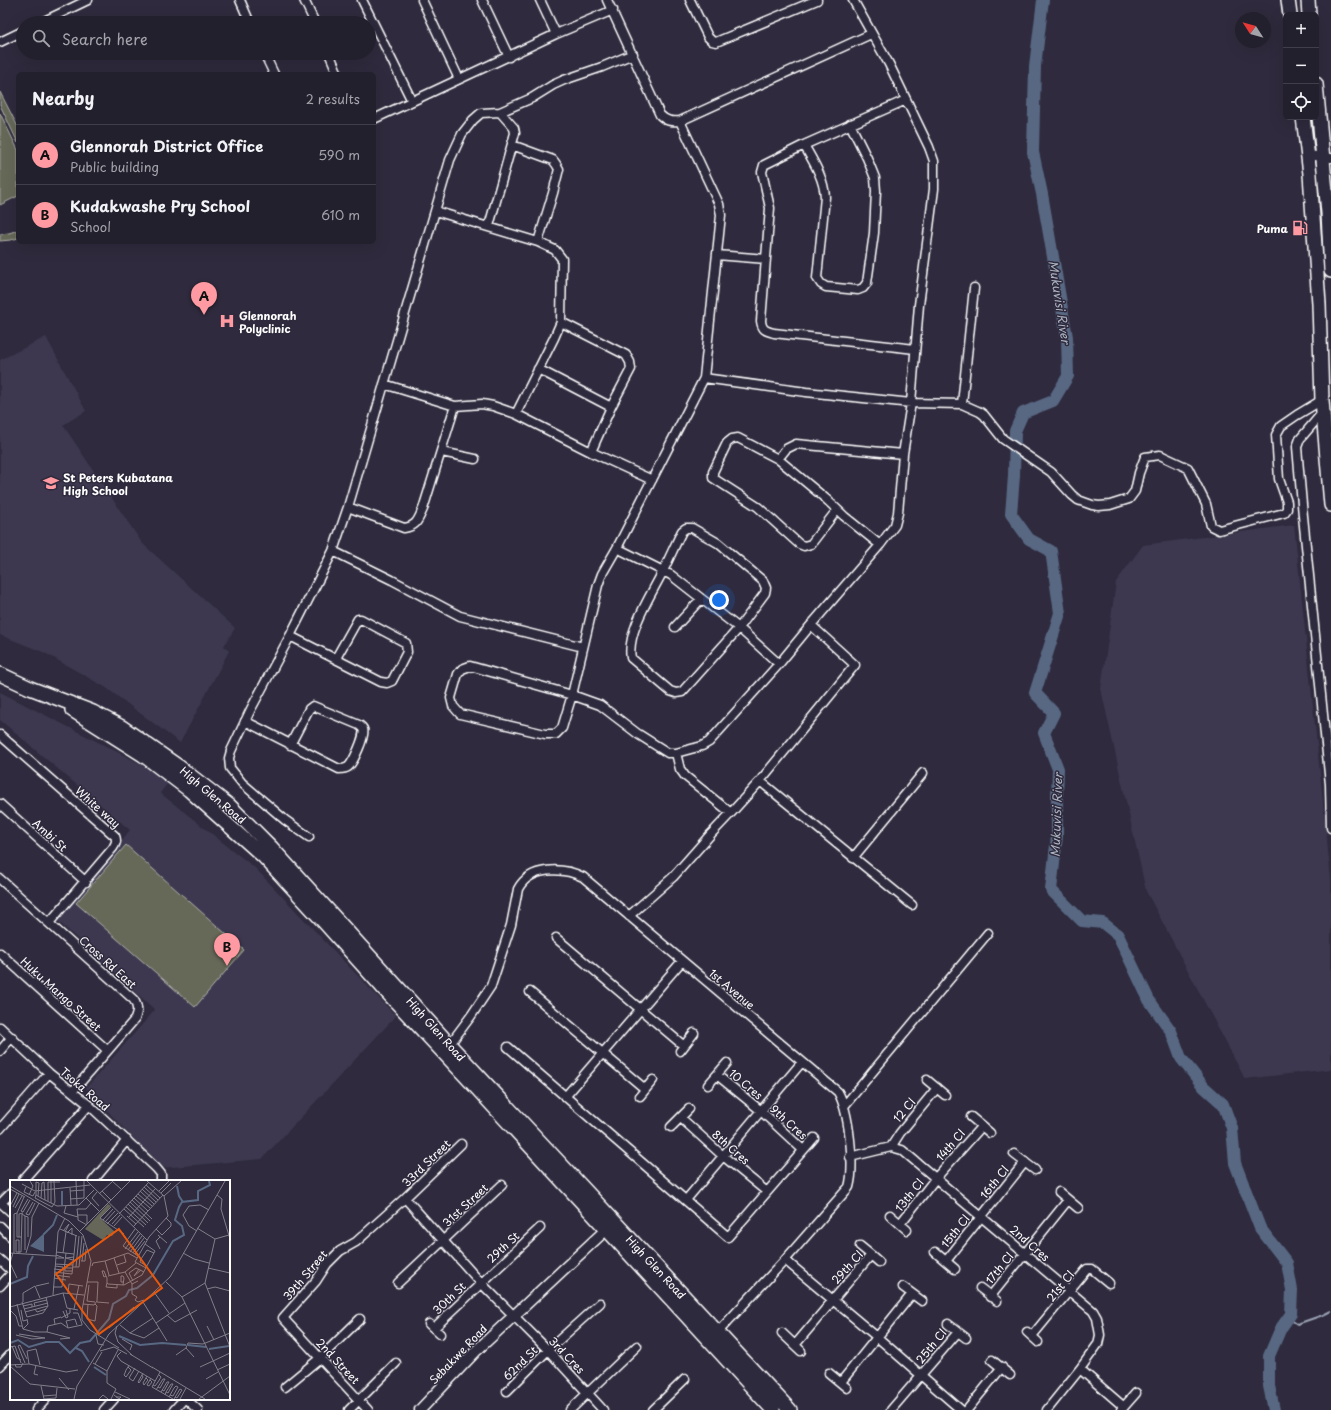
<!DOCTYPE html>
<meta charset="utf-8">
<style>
:root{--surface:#23202e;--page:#2f2d3a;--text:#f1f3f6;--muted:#a3a3aa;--line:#403e4a;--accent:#ff9aa2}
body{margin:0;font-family:"Playpen Sans",sans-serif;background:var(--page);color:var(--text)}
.controls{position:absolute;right:12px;top:12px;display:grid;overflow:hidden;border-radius:6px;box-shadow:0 4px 16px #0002}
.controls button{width:36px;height:36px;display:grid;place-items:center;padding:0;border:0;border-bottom:1px solid var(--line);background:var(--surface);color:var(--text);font:20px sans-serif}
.compass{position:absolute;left:1235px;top:12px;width:36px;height:36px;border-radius:50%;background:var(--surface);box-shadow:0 4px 16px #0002;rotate:306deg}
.you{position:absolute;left:719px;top:600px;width:14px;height:14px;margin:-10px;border:3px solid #fff;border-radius:50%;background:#1a73e8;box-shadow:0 0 0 6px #1a73e833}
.badge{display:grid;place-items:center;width:26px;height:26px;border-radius:50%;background:var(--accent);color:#111;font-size:13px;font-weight:700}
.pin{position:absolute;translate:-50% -33px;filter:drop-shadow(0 1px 2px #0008)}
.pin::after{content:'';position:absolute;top:21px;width:14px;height:12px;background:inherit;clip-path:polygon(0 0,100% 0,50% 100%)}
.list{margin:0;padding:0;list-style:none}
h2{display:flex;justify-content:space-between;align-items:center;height:52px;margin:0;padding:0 16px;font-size:17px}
h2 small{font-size:13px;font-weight:400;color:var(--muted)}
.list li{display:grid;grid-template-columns:26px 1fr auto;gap:12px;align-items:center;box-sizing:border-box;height:60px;padding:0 16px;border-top:1px solid var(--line)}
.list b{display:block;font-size:15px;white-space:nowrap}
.list p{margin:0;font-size:13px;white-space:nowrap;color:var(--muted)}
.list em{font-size:13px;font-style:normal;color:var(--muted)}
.icon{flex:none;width:22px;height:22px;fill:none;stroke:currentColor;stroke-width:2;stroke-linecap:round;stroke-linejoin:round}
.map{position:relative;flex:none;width:1331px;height:1410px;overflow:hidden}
.search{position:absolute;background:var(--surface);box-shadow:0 4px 16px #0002;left:16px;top:16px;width:360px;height:44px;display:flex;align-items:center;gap:10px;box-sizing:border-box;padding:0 14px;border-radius:22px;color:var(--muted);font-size:15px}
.panel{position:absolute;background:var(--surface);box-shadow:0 4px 16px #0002;left:16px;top:72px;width:360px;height:172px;border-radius:6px}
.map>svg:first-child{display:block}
.built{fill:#3c394f}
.green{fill:#666759;stroke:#b2b3ac}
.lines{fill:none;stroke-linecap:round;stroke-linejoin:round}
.stream{stroke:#9ba4b5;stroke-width:2}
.river{stroke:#586883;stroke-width:12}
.minor-casing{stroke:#fff;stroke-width:11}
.tertiary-casing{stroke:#fff;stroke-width:13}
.primary-casing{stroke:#fff;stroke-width:16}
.trunk-casing{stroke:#fff;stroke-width:16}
.minor{stroke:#2f2a3d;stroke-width:8}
.tertiary{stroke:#2f2a3d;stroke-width:10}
.primary{stroke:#2f2a3d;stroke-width:13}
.trunk{stroke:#2f2a3d;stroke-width:13}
.labels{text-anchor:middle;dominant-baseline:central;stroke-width:3;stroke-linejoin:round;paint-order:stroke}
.poi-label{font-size:11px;font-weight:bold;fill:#fff;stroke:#2f2a3d;text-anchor:start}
.street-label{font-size:11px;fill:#fff;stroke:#2f2a3d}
.water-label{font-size:12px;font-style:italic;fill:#acb4c1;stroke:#2f2a3d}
.inset-river{fill:none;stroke:#586883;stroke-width:2}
.inset-road{fill:none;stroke:#827f8b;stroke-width:1}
.view{fill:#e8590c;fill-opacity:0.15;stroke:#e8590c;stroke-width:2}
.inset-edge{fill:none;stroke:#fff;stroke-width:2}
</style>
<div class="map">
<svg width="1331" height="1410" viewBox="0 0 1331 1410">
<rect width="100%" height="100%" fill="#2f2a3d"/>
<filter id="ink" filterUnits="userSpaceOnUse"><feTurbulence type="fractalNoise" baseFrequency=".025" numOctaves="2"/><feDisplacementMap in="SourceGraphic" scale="8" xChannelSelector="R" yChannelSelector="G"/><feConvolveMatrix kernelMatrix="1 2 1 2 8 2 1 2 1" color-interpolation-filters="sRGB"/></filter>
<g filter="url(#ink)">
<path class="built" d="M46,337L86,411L63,425L142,543L235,628L224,646L229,651L180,743L105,687L43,652L0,635V360Z
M1294,525L1331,879V1069L1245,1079L1146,891L1101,689L1116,582L1143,545Z
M0,692L139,763L168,783L160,793L255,868L396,1016L262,1159L161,1168L86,1088L155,1010L58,921L130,830L0,720Z"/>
<path class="green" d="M0,92L18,127V143L0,105Z
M0,113L18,150V196L0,205Z
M18,230V238L11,240L0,241V234L9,233Z
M126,845L244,950L195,1007L76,903Z"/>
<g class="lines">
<path class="stream" d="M1288,1318L1297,1324L1323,1315L1331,1311"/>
<path class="river" d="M1043,0L1035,66L1033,152L1042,194L1067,337L1068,376L1053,401L1023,413L1015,431L1014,476L1011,514L1029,539L1051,551L1060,613L1035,693L1054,713L1044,733L1058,769L1057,797V836L1051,890L1082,921L1103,923L1118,935L1149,1000L1171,1031L1181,1058L1204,1087L1223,1104L1232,1128L1235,1163L1260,1228L1287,1263L1292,1290L1291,1314L1281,1328L1269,1356V1386L1274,1410"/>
<defs>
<path id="minor" d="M240,0L250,23
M304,0L315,23
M362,0L412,101
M422,0L459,79
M482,0L509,57
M540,0L556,34
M607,0L660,115C666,121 671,122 680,121L871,34
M690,0L708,37L712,41L716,42L817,0
M40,23L88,0
M0,42L23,31
M264,53L274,74
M329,53L338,74
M906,100L804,145L764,165L762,172L770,208L761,321C762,330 766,331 774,333L915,349
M374,119L556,34L613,10
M680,121L719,204L721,215L704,378L617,548L602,574L598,585L572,695L562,728L556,734H545L460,714L453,706L451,698L458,674L462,669L470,666L572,695L600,705L638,734L668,753H676L702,746L709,742L779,664L811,625L880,545L895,525L898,513L903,454L911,403L919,305L934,189V161L929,147L889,64L853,0
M512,145L553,160L556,164L559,169L553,193L538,242
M804,145C813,161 824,178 825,197L817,278L821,284L826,287L858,290L863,288L867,283L874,233L876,191L875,178L867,158L850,124
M1308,155L1331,158
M435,211L538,242L555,250L562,259L561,322L554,338L516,414
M489,226L515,133L514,128L500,112
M717,255L766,259
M561,322L626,355L630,362L631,369L611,407L591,452
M538,369L611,407
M704,378L806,392L911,403L962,404L974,288
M384,384L455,406L482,404L493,406L516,414L591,452L652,480
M962,404L980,412L984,415L1003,439L1051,472L1072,495L1078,500L1092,505L1099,506L1110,505L1129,499L1135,491L1139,473L1145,457L1160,455L1188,468L1206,504L1211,526L1219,530L1284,513L1287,509V502L1279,479L1276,435L1281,426L1297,415L1322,400
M1323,412L1300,439L1297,447L1303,516L1330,784L1331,828
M442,452L475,459
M778,459L786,449L796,444L903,454
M348,507L404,528C417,526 418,520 423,509L455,406
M837,510L811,544L804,546L799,544L758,507L713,478V472L727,443L732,439L738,438L778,459L826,499L844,516L880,545
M686,528H692L718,543L763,581L766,588L765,593L739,628L682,692L676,693L670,691L631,658C626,633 651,595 662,573C669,559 675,545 682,531Z
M617,548L671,575L739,628L779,664
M333,551L348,507L450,160L462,134L473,120L481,113L500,112L532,98L553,85L564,80L602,67L633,54
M675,627L701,599
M290,636L381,682L387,683L392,681L407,652L406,643L361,619H358L336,658
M245,721L339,769C343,769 345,769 348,767C353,763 366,735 363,729C363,728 359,725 359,725L313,706L309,709L290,745
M0,735L115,836C117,841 116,843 113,848L49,923
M676,753L680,769L685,776L731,813L760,781L855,665L811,625
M760,781L912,905
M0,804L86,882
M309,837L285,820L242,783L230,768L229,758L231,751L251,709L290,636L333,551L392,580L460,616L583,647
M853,858L923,773
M0,879L134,1000C138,1007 138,1011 135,1019L73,1091
M629,916L673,877L711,834L731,813
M556,938L684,1046
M0,953L107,1050
M530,992L645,1089
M0,1027L49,1073L89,1105L156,1168L161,1174V1181
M508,1047L728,1237L814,1138
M447,1048L471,1016L491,986L511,925L518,889C530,866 563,867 583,877L838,1092C849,1111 855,1166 849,1187L785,1260L717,1333
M0,1051L12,1037
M680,1051L694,1033
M717,1075L760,1110L803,1150
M927,1080L945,1095
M708,1085L727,1063
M640,1096L653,1080
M565,1097L682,961
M845,1105L988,933
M971,1117L990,1133
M681,1118L723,1156L767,1192
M671,1127L689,1109
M0,1129L49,1073
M891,1147L900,1133L937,1088
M1014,1154L1035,1170
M850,1157L891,1147L902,1150L1093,1311L1097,1318L1100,1335L1098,1344L1080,1369L1047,1410
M22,1181L89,1105
M93,1181L127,1140
M1059,1192L1078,1208
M11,1193L1,1203L11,1212
M405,1198L481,1283L548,1350L603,1410
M686,1200L802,1062
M890,1215L907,1230
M900,1224L935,1179L982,1126
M0,1226L11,1237
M860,1246L871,1255
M935,1252L955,1269
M0,1260L11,1270
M785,1260L877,1337L961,1410
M946,1261L1025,1162
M398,1283L502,1185
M0,1286L11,1274
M903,1287L922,1301
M980,1288L997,1301
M990,1297L1068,1200
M429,1324L440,1334
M948,1324L966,1338
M434,1328L540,1228
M1027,1332L1038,1342
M782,1333L801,1351
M1032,1336L1087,1269H1092L1109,1283
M795,1345L871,1255L879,1262
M992,1360L1010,1375
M0,1366L11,1354
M1080,1369L1124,1407
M829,1373L847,1388
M841,1382L912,1294
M285,1387L320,1358L360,1319
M507,1391L548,1350L600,1303
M186,1399L198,1410
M36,1410L46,1399
M104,1410L114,1399
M174,1410L184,1399
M349,1410L396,1363
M368,1410L283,1318L316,1281L327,1264L340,1251L356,1242L405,1198L461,1144
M570,1410L637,1346
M653,1410L685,1379
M891,1410L958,1332
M967,1410L1002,1367
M1121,1410L1136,1393"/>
<path id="tertiary" d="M420,1410L476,1351L611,1225"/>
<path id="primary" d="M0,674L30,688L93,712L122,727L178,766L230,806L272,848L450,1045L790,1410
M72,710L143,755L189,790L264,857L324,922L382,987L471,1082L773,1410"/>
<path id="trunk" d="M1288,0L1290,15
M1308,0L1309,15
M1316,84L1328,213L1331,271
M1303,117L1310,174L1319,304L1322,400L1331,505"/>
</defs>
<use href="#minor" class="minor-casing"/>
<use href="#tertiary" class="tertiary-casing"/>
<use href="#primary" class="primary-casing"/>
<use href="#trunk" class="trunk-casing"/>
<use href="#minor" class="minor"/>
<use href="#tertiary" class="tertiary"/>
<use href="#primary" class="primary"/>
<use href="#trunk" class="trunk"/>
</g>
</g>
<defs>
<symbol id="fuel-bare" viewBox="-9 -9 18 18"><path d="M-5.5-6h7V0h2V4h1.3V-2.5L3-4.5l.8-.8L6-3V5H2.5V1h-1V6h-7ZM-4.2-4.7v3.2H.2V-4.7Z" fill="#ff9aa2" stroke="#2f2a3d" stroke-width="2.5" paint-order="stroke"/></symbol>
<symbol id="hospital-bare" viewBox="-9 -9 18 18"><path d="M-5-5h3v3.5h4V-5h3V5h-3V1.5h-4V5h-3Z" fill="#ff9aa2" stroke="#2f2a3d" stroke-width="2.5" paint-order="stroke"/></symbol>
<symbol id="school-bare" viewBox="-9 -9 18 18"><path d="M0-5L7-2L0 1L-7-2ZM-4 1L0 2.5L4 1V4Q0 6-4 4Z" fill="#ff9aa2" stroke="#2f2a3d" stroke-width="2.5" paint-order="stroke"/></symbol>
</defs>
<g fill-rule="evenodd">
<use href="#fuel-bare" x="1289" y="217" width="22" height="22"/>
<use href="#hospital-bare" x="216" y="310" width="22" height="22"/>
<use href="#school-bare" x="40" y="472" width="22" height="22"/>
</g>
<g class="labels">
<g class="poi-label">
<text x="1288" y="228" text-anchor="end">Puma</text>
<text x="239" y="315">Glennorah<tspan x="239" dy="13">Polyclinic</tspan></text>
<text x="63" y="477">St Peters Kubatana<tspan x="63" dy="13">High School</tspan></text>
</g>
<g class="street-label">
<text transform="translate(213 795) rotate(40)">High Glen Road</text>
<text transform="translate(98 807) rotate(42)">White way</text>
<text transform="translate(50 835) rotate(42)">Ambi St</text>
<text transform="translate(108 962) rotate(42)">Cross Rd East</text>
<text transform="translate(732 989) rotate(40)">1st Avenue</text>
<text transform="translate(61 994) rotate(42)">Huku Mango Street</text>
<text transform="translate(436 1029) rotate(48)">High Glen Road</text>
<text transform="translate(746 1084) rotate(40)">10 Cres</text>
<text transform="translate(85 1089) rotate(40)">Tsoka Road</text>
<text transform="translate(904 1110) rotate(-50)">12 Cl</text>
<text transform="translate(789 1122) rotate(42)">9th Cres</text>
<text transform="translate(950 1145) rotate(-49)">14th Cl</text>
<text transform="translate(731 1147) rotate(41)">8th Cres</text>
<text transform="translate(426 1163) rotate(-44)">33rd Street</text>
<text transform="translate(994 1182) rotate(-51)">16th Cl</text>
<text transform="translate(909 1195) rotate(-51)">13th Cl</text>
<text transform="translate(465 1205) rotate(-43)">31st Street</text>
<text transform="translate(955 1231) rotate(-52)">15th Cl</text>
<text transform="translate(1030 1243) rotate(41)">2nd Cres</text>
<text transform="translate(503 1247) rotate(-43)">29th St</text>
<text transform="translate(656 1267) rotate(47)">High Glen Road</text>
<text transform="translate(847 1267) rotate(-48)">29th Cl</text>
<text transform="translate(999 1268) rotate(-51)">17th Cl</text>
<text transform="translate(305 1275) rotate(-50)">39th Street</text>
<text transform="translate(1060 1286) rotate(-51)">21st Cl</text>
<text transform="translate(449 1298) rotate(-44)">30th St</text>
<text transform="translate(931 1346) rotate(-51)">25th Cl</text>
<text transform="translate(458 1354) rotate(-46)">Sebakwe Road</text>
<text transform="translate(567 1355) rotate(46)">3rd Cres</text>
<text transform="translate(338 1361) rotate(47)">2nd Street</text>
<text transform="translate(520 1363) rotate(-45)">62nd St</text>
</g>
<g class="water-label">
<text transform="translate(1060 302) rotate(81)">Mukuvisi River</text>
<text transform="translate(1056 815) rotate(-88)">Mukuvisi River</text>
</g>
</g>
<g transform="translate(10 1180)">
<rect width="220" height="220" fill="#2f2a3d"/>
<path d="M98,24L101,26L90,38L105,52L102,56L97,55L93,60L75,49Z" fill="#666759"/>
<path d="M32,55H34V72L20,66Z" fill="#586883"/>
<path class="inset-river" d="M167,6L169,16L173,22M52,25V11M33,55L43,45L47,35M0,104L17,97L18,86L23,76M109,156L130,165L152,163L176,165M0,163L8,160L19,167L36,162H49L60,173L70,163L80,161L99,139L103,124L116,116L119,110L127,108L143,95L163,61L174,55L172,46L165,40L169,27L172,22L188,20V11L200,5L199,1M178,165L196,167M66,168L72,171L79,182M199,169L219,166M84,187L96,195"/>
<path class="inset-road" d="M41,1V23M66,1L67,25M77,1L137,60M102,1L111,9M12,4L25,11L80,5M136,5L150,18M0,6L59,41L73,55L81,81L72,130V140L80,150L109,168M16,7L14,12L23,16L25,12M134,7L148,20M60,8L61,25M0,9L15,17M132,9L146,22M60,11L74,10M92,11L101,20M130,11L144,24M149,11L159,1M87,12L82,18L89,26M151,13L161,3M89,14L103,1M128,14L142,26M19,15L23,6L20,1M26,15L25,18L42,27L45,22L44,1M207,15L212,19L211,29M28,16L29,3L26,2V15L31,18L47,26L69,25L84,10M126,16L140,28M154,16L171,1M31,18L32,3L34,2L35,20M76,18L89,31M124,18L138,31M18,19L11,31L13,32L20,20M60,19L74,18V1M122,20L142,39M38,21V2H50M120,22L140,41M118,24L138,43M0,26L7,13M56,26L54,33L68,37L67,29H76L81,23M3,27L9,14M101,27L90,38L114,54M116,27L136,45M5,28L12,16M114,29L134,47M211,29L220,59M12,34L15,36V70M16,34L19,35L25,23M16,34L23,22M109,34L139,2M67,35H77V44M15,36L18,37V57M117,36L126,44M68,37V40L77,45M119,37L146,8M93,40L103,29M95,42L105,31M97,44L108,33M102,44L110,35M104,46L112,37M123,47L153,15M187,48L205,59L195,103L220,167M50,49L67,56M125,49L113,66L128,76M146,49L152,55L161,46V43L156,38M53,51L59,44L55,52M70,51L120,1M187,51L179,46L173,35L179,26L190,25L199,30M57,53L62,48V55M148,55L157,63M9,57V34L13,33M12,57H7V33L14,17M150,57L146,61L150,69M205,59L219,55M115,69L128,52M118,70L130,54M46,72L64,74M120,72L132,56M0,73L46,76M3,73L0,83L7,98M4,73V34L7,33M9,73V60H6V72H11L12,34M16,73L21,56L22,37L29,23M53,73L56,52M123,73L134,58M173,73L184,79L199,83M125,74L135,61M46,78H54L46,75M104,78L109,93M63,80L56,78L64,77M71,81H75L76,69M72,81L74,63M95,81L118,73L127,78M45,84L63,85M107,85L116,82L114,75M82,86L83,83L95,81L99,95M137,86L130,82L131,79L137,70L144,73M63,87H69L72,56M66,87L69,56M136,88L125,82L139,57L158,36L154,16L137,1M198,88L220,93M44,89L53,90V87L45,86M129,89L124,96L131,90M62,91H55V88H63M44,92L62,94L66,55M115,92L122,104L128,101M44,95L60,97M96,96L94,97L92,91H94L96,96L97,98V103L98,104L114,105L132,95L145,71L135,64M98,96L115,92L126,83M44,98L56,100M123,101L119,93L126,88L134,92M156,102L172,117L220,215M97,103L96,107L107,108V105M122,104V114L127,117L125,120L128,122L134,120M79,105L77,121L85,122M113,105L114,98L113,96H111V102H113M26,106L39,103M43,107H52L56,73M197,109L205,107L220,111M144,112L159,133M53,113L57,128L68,130M58,113L59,104L73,106M43,115L48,52L55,38M172,117L195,103M12,122L17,137L33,133L38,126L36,117M13,122V113L25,106L30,118M87,122L99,123M7,124L13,149L24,152H37L60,158L50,159M73,124L84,125L87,121L88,102H77M78,124L77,139L85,141L87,126L85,124M13,126L22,124V127M25,126L24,123L37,120M0,127L53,113L74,115M14,129L38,123M25,129L27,132L36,129M64,129L69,105M0,130L6,136L9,146H12M11,130L13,141L17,140M53,131L56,138L58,137L56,130M15,132L38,126M63,133H68L72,144V145L58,148L57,144L56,141L65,139L67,145M157,135L165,142L187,130M51,138L60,133V129M146,143L175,123M45,144L44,139L51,137M110,145L120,153L134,158L149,148L133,122M107,146L105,153L108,162L123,176M197,146L204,160M99,148L124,127M149,148L157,161M13,149L18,144L17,139M37,152L38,146L51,143L58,148M120,153L143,138M6,155L22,159L35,158L9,154M86,155L88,164L94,165M112,159L122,165L120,170M10,165L8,166L15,183M10,165L17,179M2,166L7,178L11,180M0,167L5,166L11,183M176,168L184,177M90,171L104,167L117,174M111,172L107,176L111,181L145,201M120,174L143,188M166,175L176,168L178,163L193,164L220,153M203,181L220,173M83,183L97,191M5,184L6,187H11L13,183M19,184L17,171L26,169L30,185M85,184L92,172M0,185L19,184L56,192L68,190M26,185L24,194L28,195M0,186L20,204L65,209M118,187L121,190L116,197L114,195L115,193L116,190L118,187L119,185M142,187L195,219M190,187L203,181M125,188L119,198L123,201L129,191M207,190L220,184M150,192L142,207L163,219M132,195L133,197L129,203L128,202L133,193M49,198L59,210M136,198L138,200L134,205L133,203L137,196M196,199L208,192M140,200L142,202L139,206L137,205L141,198M143,205L145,206L148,202L151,197L149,195M31,206L34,219M146,210L153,199H155L150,208L148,207M105,212L120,219M151,212L157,202H159L154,211L152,210M104,215L109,219L111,217H106M155,215L156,212L161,204H163L158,213L156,212M33,216L46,215M159,217L164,208L166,206L168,207L163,216L160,215M34,219L46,218L47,208M64,219L67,206L99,154L160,97L215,1M89,219L93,215L98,219M101,219L106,209L97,203V191L108,170M164,219L170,209L172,210L167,218L165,217M170,219L176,208M189,219L220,196"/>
<path class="view" d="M109,49L152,108L89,154L46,94Z"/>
<rect width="220" height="220" class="inset-edge"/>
</g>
</svg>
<div class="controls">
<button>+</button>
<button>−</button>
<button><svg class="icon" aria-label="locate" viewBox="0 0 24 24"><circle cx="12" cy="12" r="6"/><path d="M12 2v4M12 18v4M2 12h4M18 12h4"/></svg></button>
</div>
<svg class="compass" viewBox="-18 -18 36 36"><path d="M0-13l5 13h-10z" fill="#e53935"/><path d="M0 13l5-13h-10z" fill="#a3a3aa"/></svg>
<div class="you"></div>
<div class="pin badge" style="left:204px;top:315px">A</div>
<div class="pin badge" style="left:227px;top:966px">B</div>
<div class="search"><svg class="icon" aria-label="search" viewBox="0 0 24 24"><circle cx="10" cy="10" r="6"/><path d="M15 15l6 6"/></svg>Search here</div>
<section class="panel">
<h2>Nearby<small>2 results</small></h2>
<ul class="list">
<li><span class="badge">A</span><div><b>Glennorah District Office</b><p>Public building</p></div><em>590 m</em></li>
<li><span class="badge">B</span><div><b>Kudakwashe Pry School</b><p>School</p></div><em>610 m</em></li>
</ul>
</section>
</div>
